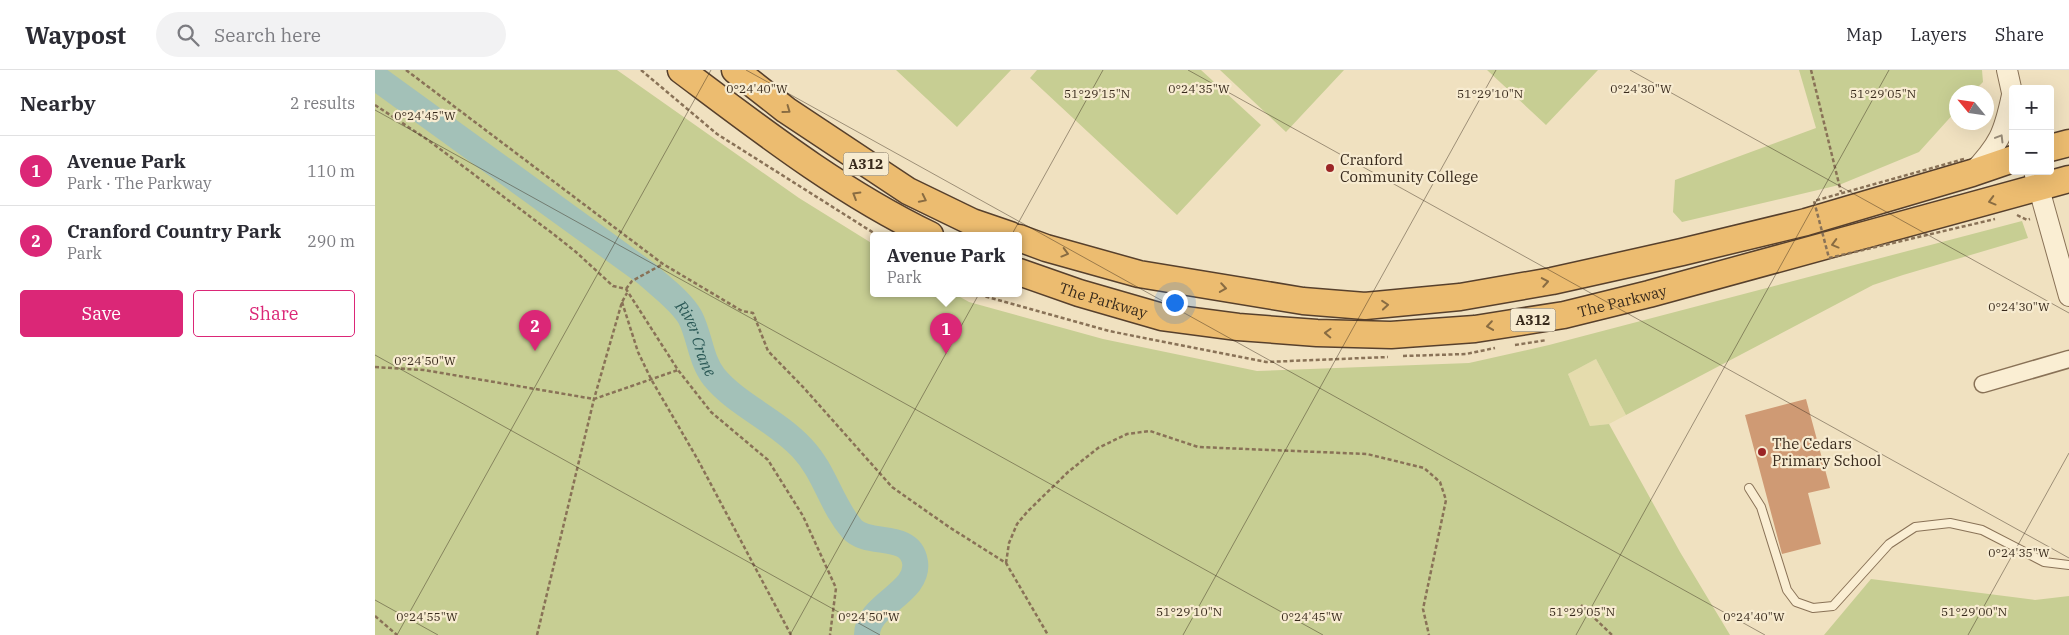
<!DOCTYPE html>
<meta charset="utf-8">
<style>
:root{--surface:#fff;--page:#f2f2f3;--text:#2b2b33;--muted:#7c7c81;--line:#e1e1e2;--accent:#db2777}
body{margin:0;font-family:"IBM Plex Serif",serif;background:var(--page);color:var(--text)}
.controls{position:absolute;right:15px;top:15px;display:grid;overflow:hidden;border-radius:5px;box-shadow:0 5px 20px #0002}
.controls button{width:45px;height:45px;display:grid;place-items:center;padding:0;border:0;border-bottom:1px solid var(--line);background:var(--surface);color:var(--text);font:25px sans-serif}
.compass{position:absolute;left:1574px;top:15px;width:45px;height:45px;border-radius:50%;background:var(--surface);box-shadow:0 5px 20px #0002;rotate:299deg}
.you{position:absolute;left:799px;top:232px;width:18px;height:18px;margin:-12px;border:4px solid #fff;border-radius:50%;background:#1a73e8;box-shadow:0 0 0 8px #1a73e833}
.badge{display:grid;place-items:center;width:32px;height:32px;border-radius:50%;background:var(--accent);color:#fff;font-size:16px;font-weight:700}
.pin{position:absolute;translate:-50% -41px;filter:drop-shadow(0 1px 2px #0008)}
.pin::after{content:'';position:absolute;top:26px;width:18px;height:15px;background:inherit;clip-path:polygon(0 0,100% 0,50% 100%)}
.popup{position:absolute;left:495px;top:162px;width:152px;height:65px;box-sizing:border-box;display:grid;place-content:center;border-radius:5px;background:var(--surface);filter:drop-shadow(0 1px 4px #0005);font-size:16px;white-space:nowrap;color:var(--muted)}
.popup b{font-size:19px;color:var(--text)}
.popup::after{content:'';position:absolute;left:50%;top:100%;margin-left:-10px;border:10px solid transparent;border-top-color:var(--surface)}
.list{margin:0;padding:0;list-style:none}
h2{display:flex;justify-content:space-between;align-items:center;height:65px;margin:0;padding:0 20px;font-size:21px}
h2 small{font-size:16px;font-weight:400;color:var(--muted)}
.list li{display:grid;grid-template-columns:32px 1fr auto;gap:15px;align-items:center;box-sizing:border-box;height:70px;padding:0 20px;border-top:1px solid var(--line)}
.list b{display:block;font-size:19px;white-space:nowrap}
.list p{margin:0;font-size:16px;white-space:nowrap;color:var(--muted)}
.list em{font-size:16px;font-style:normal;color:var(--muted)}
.actions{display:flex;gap:10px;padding:15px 20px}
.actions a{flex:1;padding:11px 0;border:1px solid var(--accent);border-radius:5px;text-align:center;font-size:18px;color:var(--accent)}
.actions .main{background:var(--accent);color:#fff}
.icon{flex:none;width:28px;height:28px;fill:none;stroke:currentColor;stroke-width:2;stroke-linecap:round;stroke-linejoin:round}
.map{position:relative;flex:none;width:1694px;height:565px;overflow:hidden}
header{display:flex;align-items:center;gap:30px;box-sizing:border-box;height:70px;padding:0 25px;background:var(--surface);border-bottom:1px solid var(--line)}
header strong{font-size:24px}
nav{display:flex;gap:28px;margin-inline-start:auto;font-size:18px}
.search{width:350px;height:45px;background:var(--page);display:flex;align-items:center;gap:12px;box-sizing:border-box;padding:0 18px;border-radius:28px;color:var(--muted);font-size:19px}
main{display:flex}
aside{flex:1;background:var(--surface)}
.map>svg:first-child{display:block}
.farmland{fill:#e5dcad}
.green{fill:#c7ce93}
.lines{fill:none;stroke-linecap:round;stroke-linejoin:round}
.river{stroke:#a3c1b8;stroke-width:26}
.building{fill:#cf9a74}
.service-casing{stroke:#897257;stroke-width:10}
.minor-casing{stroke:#897257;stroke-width:19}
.tertiary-casing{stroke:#897257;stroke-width:22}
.trunk-casing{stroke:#57402c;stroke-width:29}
.path{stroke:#897257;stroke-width:2.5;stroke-dasharray:4 2.5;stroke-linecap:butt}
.service{stroke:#faeed3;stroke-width:8}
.minor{stroke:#faeed3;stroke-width:16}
.tertiary{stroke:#faeed3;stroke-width:20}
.trunk{stroke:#ecbc70;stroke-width:26}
.path-bridge{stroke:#897257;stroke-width:2.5;stroke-dasharray:4 2.5;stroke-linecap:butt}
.oneway{stroke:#896c42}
.oneway2{stroke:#998c78}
.ticks{fill:none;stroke:#382a1c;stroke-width:1;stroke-opacity:0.45}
.poi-dot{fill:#9b2526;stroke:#f7ebd0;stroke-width:2}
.labels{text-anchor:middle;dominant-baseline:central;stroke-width:4.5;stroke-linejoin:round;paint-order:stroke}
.shield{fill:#f7ebd0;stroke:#716452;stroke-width:1}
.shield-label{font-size:14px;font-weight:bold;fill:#382a1c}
.poi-label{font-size:15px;fill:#382a1c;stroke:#f7ebd0;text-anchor:start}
.street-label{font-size:15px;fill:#382a1c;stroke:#f7ebd0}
.water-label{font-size:16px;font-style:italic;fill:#2b5956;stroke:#f7ebd0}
.ticks-label{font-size:12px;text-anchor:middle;fill:#382a1c;stroke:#f7ebd0;stroke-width:4.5;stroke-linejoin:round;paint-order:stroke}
</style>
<header>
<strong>Waypost</strong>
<div class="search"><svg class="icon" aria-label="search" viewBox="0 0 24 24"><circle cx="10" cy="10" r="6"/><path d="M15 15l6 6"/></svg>Search here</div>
<nav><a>Map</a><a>Layers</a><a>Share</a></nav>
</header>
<main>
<aside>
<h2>Nearby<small>2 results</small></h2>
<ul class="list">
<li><span class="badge">1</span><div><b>Avenue Park</b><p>Park · The Parkway</p></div><em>110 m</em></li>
<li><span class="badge">2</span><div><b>Cranford Country Park</b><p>Park</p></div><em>290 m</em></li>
</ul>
<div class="actions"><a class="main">Save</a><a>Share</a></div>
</aside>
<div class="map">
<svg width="1694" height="565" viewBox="0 0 1694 565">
<rect width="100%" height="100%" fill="#f0e1c0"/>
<path class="farmland" d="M1221,289L1251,345L1234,354L1215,356L1193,304Z"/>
<path class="green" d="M0,0H242L424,128L498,174V223H578L594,232L728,269L882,301L1094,293L1174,275L1647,151L1653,168L1528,205L1498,215L1251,345L1221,289L1193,304L1215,356L1234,354L1305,482L1355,565H0Z
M521,0H636L582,57Z
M662,0H826L886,55L802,145L655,8Z
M845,0H969L911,62Z
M1112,0H1223L1171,55Z
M1424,0H1607L1608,12L1598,22H1582L1581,41L1544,82L1464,115L1307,152L1298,142L1300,110L1441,58Z
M1496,509L1660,530L1694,526V565H1449Z"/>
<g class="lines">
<path class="river" id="s1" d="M0,7L272,204C286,217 305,230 315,247C325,266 325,289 339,307C362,335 401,350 427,378C450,402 456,435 477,459C493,477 535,461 540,492C545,523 492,534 492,565"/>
</g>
<path class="building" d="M1431,329L1455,418L1433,423L1446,474L1407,484L1370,345Z"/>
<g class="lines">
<defs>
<path id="service" d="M1374,418L1386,437L1412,520L1421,532L1438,538L1458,536L1514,474L1540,457L1575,453L1607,460L1669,492L1694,495"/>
<path id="minor" d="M1608,314L1694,289"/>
<path id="tertiary" d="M1632,0L1638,27
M1659,101L1694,226
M1597,103C1624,75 1629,63 1637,25"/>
<g id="trunk">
<path d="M306,0C386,60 464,121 555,165"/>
<path d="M360,0L411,40L533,121L597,152L635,165"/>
<path d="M1675,78L1694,73"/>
<path d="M644,168L671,178L764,204L928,231L990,236L1085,227L1177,211L1307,182L1431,152L1597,103L1638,89"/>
<path id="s2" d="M644,202L704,223L787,247L863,257L942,263L1016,265L1100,259L1189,245L1274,224L1694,109"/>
</g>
</defs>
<use href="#service" class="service-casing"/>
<use href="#minor" class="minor-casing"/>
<use href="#tertiary" class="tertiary-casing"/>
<use href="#trunk" class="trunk-casing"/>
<path class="path" d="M31,0L288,194L367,241L378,243L393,281L429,318L517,417L574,457L631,493L673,565
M266,0L342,64L502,165
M1436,0L1466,122
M0,35L53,70L177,163L201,182L238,216L251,219L303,300L336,342L393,390L428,446L461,518L455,565
M1642,145L1652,150L1655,149
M251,219L257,211L288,194
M598,223L734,261L891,292L1013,287
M247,232L263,282L276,309L323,390L416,565
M1140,275L1172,270
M1028,286L1091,284L1120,278
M0,297L49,300L219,329L303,300
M631,493L634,473L642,454L652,442L693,402L723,378L752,364L775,361L823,377L992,384L1049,398L1065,412L1071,430L1048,539L1054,565
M1206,535L1237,565
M0,546L22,565
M162,565L219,329L247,232L252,223"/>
<use href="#service" class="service"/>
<use href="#minor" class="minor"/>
<use href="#tertiary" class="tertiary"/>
<use href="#trunk" class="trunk"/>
<path class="path-bridge" d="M1589,89L1439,131L1454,188L1620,149"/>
</g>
<defs><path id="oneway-chevron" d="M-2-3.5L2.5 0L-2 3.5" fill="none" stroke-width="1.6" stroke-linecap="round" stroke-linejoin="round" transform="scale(1.25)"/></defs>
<g class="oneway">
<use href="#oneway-chevron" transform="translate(412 40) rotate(36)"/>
<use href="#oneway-chevron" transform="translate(481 125) rotate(-149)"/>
<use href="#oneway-chevron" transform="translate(548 129) rotate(26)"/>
<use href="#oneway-chevron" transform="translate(1617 131) rotate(165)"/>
<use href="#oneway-chevron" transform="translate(1460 174) rotate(165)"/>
<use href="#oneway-chevron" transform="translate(690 183) rotate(15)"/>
<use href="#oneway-chevron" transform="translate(1170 212) rotate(-10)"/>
<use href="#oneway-chevron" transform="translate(848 218) rotate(9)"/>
<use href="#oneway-chevron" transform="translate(1010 235) rotate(-5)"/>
<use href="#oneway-chevron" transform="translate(1115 256) rotate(172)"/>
<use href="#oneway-chevron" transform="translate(953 263) rotate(-178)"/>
</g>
<use class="oneway2" href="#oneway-chevron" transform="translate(1625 68) rotate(-59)"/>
<path class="ticks" d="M371,0L1390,565M813,0L1694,488M1255,0L1694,243M0,40L948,565M0,285L505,565M0,530L63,565M22,565L336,0M415,565L728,0M808,565L1121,0M1201,565L1514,0M1593,565L1694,383"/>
<g class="poi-dot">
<circle cx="955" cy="98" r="5"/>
<circle cx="1387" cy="382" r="5"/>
</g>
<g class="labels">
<g class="shield">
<rect x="468.5" y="82.5" width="45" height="23" rx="4"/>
<rect x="1135.5" y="238.5" width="45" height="23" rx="4"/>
</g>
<g class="shield-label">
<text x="491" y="94">A312</text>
<text x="1158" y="250">A312</text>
</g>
<g class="poi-label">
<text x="965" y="89">Cranford<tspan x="965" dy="17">Community College</tspan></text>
<text x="1397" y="373">The Cedars<tspan x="1397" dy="17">Primary School</tspan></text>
</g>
<g class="street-label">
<text stroke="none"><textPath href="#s2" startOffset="89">The Parkway</textPath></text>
<text stroke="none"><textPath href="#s2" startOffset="614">The Parkway</textPath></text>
</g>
<g class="water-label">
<text stroke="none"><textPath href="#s1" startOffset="419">River Crane</textPath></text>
</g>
</g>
<g class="ticks-label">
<text x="382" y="23">0°24'40"W</text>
<text x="824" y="23">0°24'35"W</text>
<text x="1266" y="23">0°24'30"W</text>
<text x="722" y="28">51°29'15"N</text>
<text x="1115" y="28">51°29'10"N</text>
<text x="1508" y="28">51°29'05"N</text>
<text x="50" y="50">0°24'45"W</text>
<text x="1644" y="241">0°24'30"W</text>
<text x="50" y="295">0°24'50"W</text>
<text x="1644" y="487">0°24'35"W</text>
<text x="814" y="546">51°29'10"N</text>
<text x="1207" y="546">51°29'05"N</text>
<text x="1599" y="546">51°29'00"N</text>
<text x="52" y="551">0°24'55"W</text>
<text x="494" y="551">0°24'50"W</text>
<text x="937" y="551">0°24'45"W</text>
<text x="1379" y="551">0°24'40"W</text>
</g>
</svg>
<div class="controls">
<button>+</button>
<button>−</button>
</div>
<svg class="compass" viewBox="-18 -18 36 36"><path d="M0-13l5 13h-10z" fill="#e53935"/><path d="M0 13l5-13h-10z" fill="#7c7c81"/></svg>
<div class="you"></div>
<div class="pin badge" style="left:571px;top:284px">1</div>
<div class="popup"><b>Avenue Park</b>Park</div>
<div class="pin badge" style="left:160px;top:281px">2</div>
</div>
</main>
